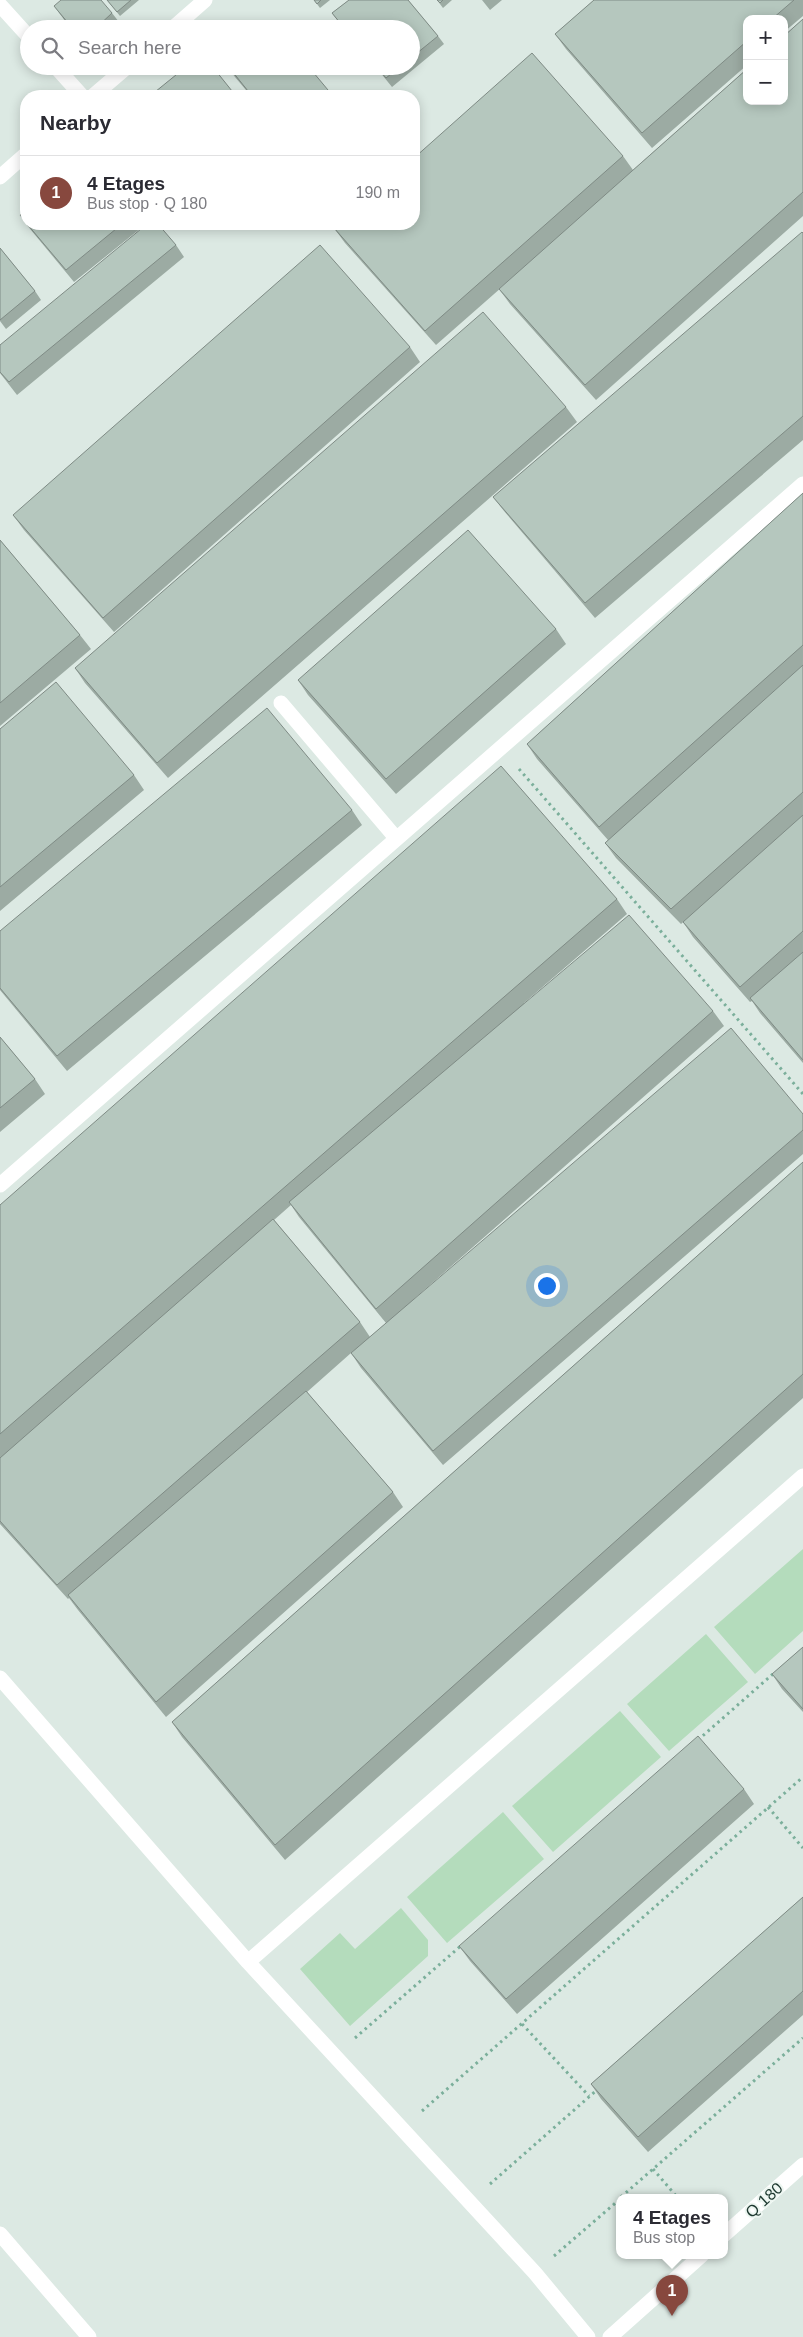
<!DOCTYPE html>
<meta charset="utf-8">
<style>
:root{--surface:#fff;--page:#f2f2f3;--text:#2b2b33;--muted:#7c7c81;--line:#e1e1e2;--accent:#87483e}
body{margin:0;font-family:Helvetica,sans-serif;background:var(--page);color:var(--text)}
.controls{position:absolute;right:15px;top:15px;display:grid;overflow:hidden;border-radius:10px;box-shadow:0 2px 12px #0003}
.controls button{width:45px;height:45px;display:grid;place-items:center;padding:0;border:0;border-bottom:1px solid var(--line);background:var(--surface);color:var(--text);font:25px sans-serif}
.you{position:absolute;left:546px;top:1285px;width:18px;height:18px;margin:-12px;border:4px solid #fff;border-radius:50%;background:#1a73e8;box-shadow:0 0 0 8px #1a73e833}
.badge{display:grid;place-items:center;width:32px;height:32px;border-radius:50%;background:var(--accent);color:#fff;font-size:16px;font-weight:700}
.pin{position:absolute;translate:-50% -41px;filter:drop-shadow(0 1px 2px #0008)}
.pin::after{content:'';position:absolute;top:26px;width:18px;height:15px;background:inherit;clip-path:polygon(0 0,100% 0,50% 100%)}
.popup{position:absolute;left:616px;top:2194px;width:112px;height:65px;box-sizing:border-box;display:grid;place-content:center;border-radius:10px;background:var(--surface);filter:drop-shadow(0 1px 4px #0005);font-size:16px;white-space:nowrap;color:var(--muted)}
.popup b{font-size:19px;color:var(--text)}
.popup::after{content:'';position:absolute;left:50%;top:100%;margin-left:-10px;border:10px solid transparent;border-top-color:var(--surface)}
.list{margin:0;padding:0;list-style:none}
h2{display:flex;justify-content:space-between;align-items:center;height:65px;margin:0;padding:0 20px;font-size:21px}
h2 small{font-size:16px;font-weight:400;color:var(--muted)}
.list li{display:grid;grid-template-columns:32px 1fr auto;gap:15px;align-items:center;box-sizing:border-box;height:75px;padding:0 20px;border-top:1px solid var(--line)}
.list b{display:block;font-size:19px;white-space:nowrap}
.list p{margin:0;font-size:16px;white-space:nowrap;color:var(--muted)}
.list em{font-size:16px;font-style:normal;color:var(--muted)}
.icon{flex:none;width:28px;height:28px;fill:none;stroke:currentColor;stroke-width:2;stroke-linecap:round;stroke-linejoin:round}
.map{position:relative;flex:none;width:803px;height:2337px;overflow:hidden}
.search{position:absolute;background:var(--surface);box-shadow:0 2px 12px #0003;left:20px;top:20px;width:400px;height:55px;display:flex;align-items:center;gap:12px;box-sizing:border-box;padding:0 18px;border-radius:28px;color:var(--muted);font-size:19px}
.panel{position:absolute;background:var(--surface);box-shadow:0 2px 12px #0003;left:20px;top:90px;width:400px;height:140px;border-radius:20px}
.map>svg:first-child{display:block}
.green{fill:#b4dcbc}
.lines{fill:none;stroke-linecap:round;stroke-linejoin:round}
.path{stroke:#7baf9b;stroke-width:3;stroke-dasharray:2.5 4;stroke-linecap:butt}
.minor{stroke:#fff;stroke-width:15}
.tertiary{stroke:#fff;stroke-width:15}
.wall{fill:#9caba3;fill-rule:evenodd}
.building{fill:#b5c7be;stroke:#7f8b85}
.labels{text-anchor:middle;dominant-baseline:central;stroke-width:4;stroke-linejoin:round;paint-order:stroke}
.street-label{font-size:16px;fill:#1e3930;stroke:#edf6f1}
</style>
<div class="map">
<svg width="803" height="2337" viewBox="0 0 803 2337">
<rect width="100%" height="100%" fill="#dce9e3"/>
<path class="green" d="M803,1549V1631L755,1674L714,1627Z
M706,1634L748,1682L669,1751L627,1704Z
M620,1711L661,1757L553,1852L512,1806Z
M503,1812L544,1859L447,1943L407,1897Z
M401,1908L428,1940V1956L350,2026L300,1969L340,1933L355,1949Z"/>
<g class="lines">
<path class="path" d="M519,769L803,1094
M698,1740L774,1673
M768,1807L803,1848
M522,2024L589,2096
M355,2038L463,1944
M422,2111L803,1777
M653,2169L677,2197
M490,2184L598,2089
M621,2197L803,2038
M554,2256L620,2199"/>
<path class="minor" d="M0,5L29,37
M55,66L82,96
M281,703L396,838
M0,1185L803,484
M0,1678L248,1962L535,2273L588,2337
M248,1962L803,1476
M0,2234L89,2337"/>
<path class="tertiary" d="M172,29L205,0
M93,96L128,66
M0,177L26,154
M724,2235L803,2165
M610,2337L702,2255"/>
</g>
<path class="wall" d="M107,0H139L120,16Z
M314,0H330L320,8Z
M349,0H408L438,36L444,44L392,87L375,66H411V29H344L332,13Z
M437,0H452L443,8Z
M482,0H502L490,10Z
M594,0H803V16L784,32V19H747V65L652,148L566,49L555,34Z
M54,6L112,13L119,22L111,29H71Z
M803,19V216L596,400L510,304L499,289L527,265L436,345L345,243L334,228L623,156L633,170Z
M227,66L333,96H251L235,77Z
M26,224H146L74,282Z
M803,233V440L595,618L504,511L493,497Z
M176,245L184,257L17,395L0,373V345Z
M0,248L35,291L41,300L6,329L0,321Z
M410,347L420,362L114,632L24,530L13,515Z
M566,407L577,422L168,778L85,683L75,668Z
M803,493V1063L760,1013L752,1001L750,1002L693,937L683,922L693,913L681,924L616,858L605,843L608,840L537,759L527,744Z
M0,540L80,635L91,649L0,726Z
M556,629L566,644L396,794L308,695L298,680Z
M0,729L134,775L144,790L0,911Z
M352,810L362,825L67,1071L0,990V931Z
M617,899L627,914L524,1003L713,1011L724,1026L414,1299L803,1114V1154L443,1465L361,1368L351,1353L307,1392L393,1492L403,1507L166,1717L78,1610L69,1598L68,1599L0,1524V1205ZM291,1205L299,1217L386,1323L370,1337L360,1322L274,1220Z
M0,1037L35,1079L45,1094L0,1132Z
M803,1162V1398L285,1860L182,1737L172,1722Z
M803,1647V1712L782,1689L772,1674Z
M744,1789L754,1804L517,2014L470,1961L459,1946Z
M803,1897V2015L648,2152L601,2099L591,2084Z"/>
<path class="building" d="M61,0H101L112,13L95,29H73L54,6Z
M107,0H131L117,12Z
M314,0H321L317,4Z
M349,0H408L438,36L411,58V29H345L332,13Z
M437,0H443L440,3Z
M594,0H794L772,19H747V41L642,133L555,34Z
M803,19V192L585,385L499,289L747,69V101H784V36Z
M274,25L277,29H269Z
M532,53L623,156L425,331L334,228L339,224H414V158Z
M187,66H212L236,96H150Z
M228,66H308L333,96H252Z
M376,66H401L386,78Z
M26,209V222L20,215Z
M27,224H122L66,270Z
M147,224H158L176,245L9,382L0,372V345Z
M802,232L803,233V416L585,603L493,497Z
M320,245L410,347L103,618L13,515Z
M0,248L35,291L0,320Z
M483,312L566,407L157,763L75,668Z
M803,493V645L599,827L527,744Z
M468,530L556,629L386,779L298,680Z
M0,540L80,635L0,703Z
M803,665V792L671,909L605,843Z
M56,682L134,775L0,887V729Z
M267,708L352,810L57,1056L0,988V931Z
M501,766L617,899L0,1434V1205Z
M803,815V931L740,987L683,922Z
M629,915L713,1011L376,1309L289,1202Z
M803,952V1060L750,998Z
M731,1028L803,1114V1130L433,1451L351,1353Z
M0,1037L35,1079L0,1108Z
M803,1162V1374L275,1845L172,1722Z
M273,1219L360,1322L57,1585L0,1521V1458Z
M306,1391L393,1492L156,1702L68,1595Z
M803,1647V1709L772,1674Z
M698,1736L744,1789L506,1999L459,1946Z
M803,1897V1991L638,2137L591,2084Z"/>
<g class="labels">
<g class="street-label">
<text transform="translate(764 2200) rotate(-42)">Q 180</text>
</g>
</g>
</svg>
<div class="controls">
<button>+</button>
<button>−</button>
</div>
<div class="you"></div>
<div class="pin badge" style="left:672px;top:2316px">1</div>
<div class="popup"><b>4 Etages</b>Bus stop</div>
<div class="search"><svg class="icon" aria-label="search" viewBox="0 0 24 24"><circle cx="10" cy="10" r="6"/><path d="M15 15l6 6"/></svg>Search here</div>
<section class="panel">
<h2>Nearby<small></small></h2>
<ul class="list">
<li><span class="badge">1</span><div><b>4 Etages</b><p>Bus stop · Q 180</p></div><em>190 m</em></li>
</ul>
</section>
</div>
